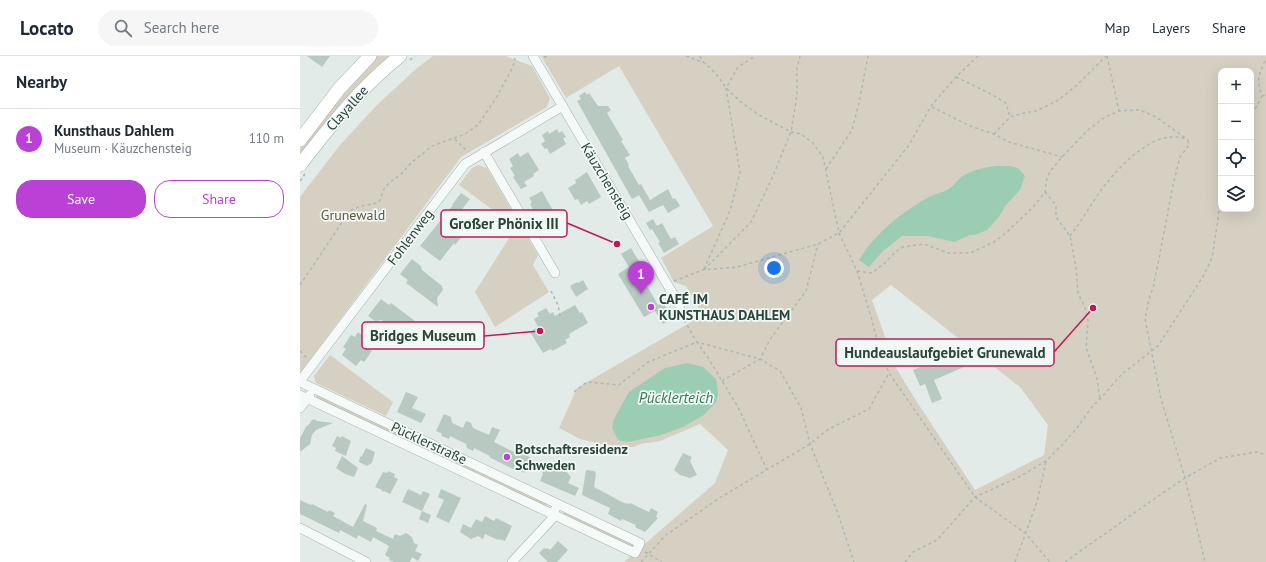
<!DOCTYPE html>
<meta charset="utf-8">
<style>
:root{--surface:#fff;--page:#f6f6f7;--text:#1f2937;--muted:#747a83;--line:#e0e1e3;--accent:#bb40d6}
body{margin:0;font-family:"PT Sans",sans-serif;background:var(--page);color:var(--text)}
.controls{position:absolute;right:12px;top:12px;display:grid;overflow:hidden;border-radius:8px;box-shadow:0 4px 16px #0002}
.controls button{width:36px;height:36px;display:grid;place-items:center;padding:0;border:0;border-bottom:1px solid var(--line);background:var(--surface);color:var(--text);font:20px sans-serif}
.you{position:absolute;left:474px;top:212px;width:14px;height:14px;margin:-10px;border:3px solid #fff;border-radius:50%;background:#1a73e8;box-shadow:0 0 0 6px #1a73e833}
.badge{display:grid;place-items:center;width:26px;height:26px;border-radius:50%;background:var(--accent);color:#fff;font-size:13px;font-weight:700}
.pin{position:absolute;translate:-50% -33px;filter:drop-shadow(0 1px 2px #0008)}
.pin::after{content:'';position:absolute;top:21px;width:14px;height:12px;background:inherit;clip-path:polygon(0 0,100% 0,50% 100%)}
.list{margin:0;padding:0;list-style:none}
h2{display:flex;justify-content:space-between;align-items:center;height:52px;margin:0;padding:0 16px;font-size:17px}
h2 small{font-size:13px;font-weight:400;color:var(--muted)}
.list li{display:grid;grid-template-columns:26px 1fr auto;gap:12px;align-items:center;box-sizing:border-box;height:60px;padding:0 16px;border-top:1px solid var(--line)}
.list b{display:block;font-size:15px;white-space:nowrap}
.list p{margin:0;font-size:13px;white-space:nowrap;color:var(--muted)}
.list em{font-size:13px;font-style:normal;color:var(--muted)}
.actions{display:flex;gap:8px;padding:12px 16px}
.actions a{flex:1;padding:9px 0;border:1px solid var(--accent);border-radius:16px;text-align:center;font-size:14px;color:var(--accent)}
.actions .main{background:var(--accent);color:#fff}
.icon{flex:none;width:22px;height:22px;fill:none;stroke:currentColor;stroke-width:2;stroke-linecap:round;stroke-linejoin:round}
.map{position:relative;flex:none;width:966px;height:506px;overflow:hidden}
header{display:flex;align-items:center;gap:24px;box-sizing:border-box;height:56px;padding:0 20px;background:var(--surface);border-bottom:1px solid var(--line)}
header strong{font-size:19px}
nav{display:flex;gap:22px;margin-inline-start:auto;font-size:14px}
.search{width:280px;height:36px;background:var(--page);display:flex;align-items:center;gap:10px;box-sizing:border-box;padding:0 14px;border-radius:22px;color:var(--muted);font-size:15px}
main{display:flex}
aside{flex:1;background:var(--surface)}
.map>svg:first-child{display:block}
.green{fill:#d5d0c2;fill-rule:evenodd}
.water{fill:#9bcdb3}
.building{fill:#b8c9c2}
.lines{fill:none;stroke-linecap:round;stroke-linejoin:round}
.minor-casing{stroke:#a3b2ac;stroke-width:10}
.secondary-casing{stroke:#a3b2ac;stroke-width:14}
.path{stroke:#acb8b3;stroke-width:1.5;stroke-dasharray:3 3;stroke-linecap:butt}
.minor{stroke:#f5f9f7;stroke-width:9}
.secondary{stroke:#fff;stroke-width:13}
.poi-dot{fill:#bb40d6;stroke:#f1f8f5;stroke-width:1.5}
.labels{text-anchor:middle;dominant-baseline:central;stroke-width:3.5;stroke-linejoin:round;paint-order:stroke}
.street-label{font-size:14px;fill:#294439;stroke:#f1f8f5}
.park-label{font-size:14px;fill:#605735;stroke:#f1f8f5}
.poi-label{font-size:14px;font-weight:bold;fill:#294439;stroke:#f1f8f5;text-anchor:start}
.water-label{font-size:15px;font-style:italic;fill:#307a57;stroke:#f1f8f5}
.leader{fill:none;stroke:#c2185b;stroke-width:1.5}
.callout-dot{fill:#c2185b;stroke:#f1f8f5;stroke-width:1.5}
.callout{fill:#f1f8f5;stroke:#c2185b;stroke-width:1.5}
.callout-label{font-size:15px;text-anchor:middle;font-weight:bold;fill:#294439}
</style>
<header>
<strong>Locato</strong>
<div class="search"><svg class="icon" aria-label="search" viewBox="0 0 24 24"><circle cx="10" cy="10" r="6"/><path d="M15 15l6 6"/></svg>Search here</div>
<nav><a>Map</a><a>Layers</a><a>Share</a></nav>
</header>
<main>
<aside>
<h2>Nearby<small></small></h2>
<ul class="list">
<li><span class="badge">1</span><div><b>Kunsthaus Dahlem</b><p>Museum · Käuzchensteig</p></div><em>110 m</em></li>
</ul>
<div class="actions"><a class="main">Save</a><a>Share</a></div>
</aside>
<div class="map">
<svg width="966" height="506" viewBox="0 0 966 506">
<rect width="100%" height="100%" fill="#e2ebe7"/>
<path class="green" d="M76,0H91L0,102V90L18,66Z
M133,0H207L208,1L232,10L250,42L247,51L161,101L0,317V141L40,89L77,49L117,12Z
M241,0H966V506H324L415,427L428,394L400,368L360,385L340,388L334,391H318L297,387L280,383L259,372L277,332L403,259L386,230L374,226L361,202L413,170L319,10L266,42ZM921,15H951V153H921ZM591,229L720,331L748,369L744,399L675,434L615,343L596,312L572,244Z
M178,109L187,112L238,199L233,209L249,236L195,271L175,236L216,171L159,129L172,112Z
M30,299L93,346L86,360L16,327L14,320Z
M17,339L247,448L246,450L16,342Z
M265,455L335,489L333,493L262,460Z"/>
<path class="water" d="M695,110H709L718,112L725,120L720,134L706,149L698,162L687,174L675,179H670L654,186L628,180H602L583,195L569,211L559,204C575,177 602,156 629,141C635,138 641,137 647,134C652,132 656,126 660,122C670,114 684,112 695,110Z
M387,307L403,311L416,323L418,337L416,346L404,359L383,371L361,379L328,386L318,384L312,372L314,363L329,336L365,312Z"/>
<path class="building" d="M7,0H30L22,11Z
M285,36L287,39L289,37L298,50H308L311,54L307,57L323,84L321,85L330,99L325,102L329,109L328,110L339,129L341,128L350,144L368,133L373,143L375,142L380,150L368,157L363,149L349,156L339,139L332,143L277,45L281,43L279,40Z
M257,73L259,77L262,75L266,81L263,82L266,88L250,98L247,92L245,93L241,88L245,85L242,79L248,75L249,78Z
M228,96L239,114L233,118L234,120L224,126L227,130L221,133L213,121L215,120L210,112L213,110L209,103L218,97L220,101Z
M287,116L301,141L289,148L287,145L281,149L278,143L275,144L268,132L276,127L275,124Z
M242,135L255,158L258,157L263,167L251,174L247,168L245,169L237,156L235,157L230,148L232,146L229,142Z
M161,137L170,143L160,156L171,164L161,178L163,179L155,189L154,187L140,205L120,190L153,149H152Z
M353,163L357,170L355,171L362,167L371,183L375,181L379,188L364,197L358,187L360,186L352,173L350,174L346,167Z
M331,192L341,209L336,212L347,230L358,249L363,246L372,262L363,268L355,255L344,261L318,218L329,211L321,198Z
M112,203L121,210L122,214L142,230L143,234L137,242L138,251L106,227L108,224L100,218Z
M283,224L288,233L276,241L270,230L277,226L278,227Z
M81,243L89,249L91,247L115,265L116,269L109,277L111,286L82,264L75,265L68,260Z
M275,249L280,257L282,256L288,267L269,278L270,281L265,284L267,287L252,295L251,293L243,297L230,276L238,271L234,263L239,260L237,257L246,252L250,258L253,256L255,260Z
M58,276L73,287L69,293L72,295L64,306L61,304L56,310L42,299L46,293L43,291L51,279L55,281Z
M657,295L664,311L634,324L642,343L632,347L625,328L620,330L613,314Z
M106,336L118,341L112,352L126,358L121,367L97,356Z
M144,358L151,361L152,367L163,372L166,365L171,367L173,372L189,379L192,371L200,374L194,386L214,396L215,394L231,402L224,417L219,414V416L189,401L190,400L174,392L173,395L167,392L166,388L150,380L149,383L142,380L141,377L136,375Z
M14,363L17,365L33,367L16,374L12,379L10,388L0,396V382L6,371L10,367L11,365Z
M37,380L41,382L42,380L51,385L48,393L46,400L35,395L36,392L32,390Z
M66,392L75,396L72,407L67,410L59,406L60,401L62,400Z
M383,397L392,401L390,405L397,419L390,422L380,419L374,414Z
M42,400L58,412L54,421L45,418L36,412Z
M247,408L263,412L271,421L268,427L279,432L275,440L240,425L243,418L242,417Z
M286,414L294,415L296,417L294,431L324,447L329,448L330,447L349,456L351,452L358,456L356,461L358,462L345,476L335,471L336,469L322,463L321,465L308,458L310,452L282,439Z
M88,415L95,418L94,421L98,423L90,438L84,435L82,436V434L75,431L83,416L87,417Z
M108,433L121,439L123,435L130,438L122,455L131,459L128,467L119,463L122,455L102,446Z
M141,433L161,442L149,467L136,461L144,444L138,441Z
M0,444L11,449L12,448L28,456L29,454L35,457L33,460L53,471L65,448L67,449L63,465L77,472L76,475L93,483L95,478L100,480L106,477L112,481L114,487L118,489L115,495L122,498L118,505L112,501L110,506H94L89,504L90,502L85,499L89,490L73,481L71,486L58,479L57,483L40,474L39,477L0,458Z
M185,460L194,465L196,462L212,470L205,485L198,483V484L185,478L183,483L178,480L171,483L160,476L163,468L171,472L176,463L182,466Z
M258,485L268,494L257,506H248L239,497L244,492L246,493L247,492L250,494Z"/>
<g class="lines">
<defs>
<path id="minor" d="M233,0L380,250
M184,96L255,217
M0,325L165,108L263,50
M0,326L340,487L335,497L0,339
M0,352L10,339
M0,472L66,506
M212,506L251,464L255,454"/>
<path id="secondary" d="M0,84L39,33L70,0
M0,109C30,70 61,31 100,0"/>
</defs>
<use href="#minor" class="minor-casing"/>
<use href="#secondary" class="secondary-casing"/>
<path class="path" d="M386,0L405,7L418,20L426,32L441,46L459,59L491,76L501,78L513,87L523,101L539,177L557,215L571,261L580,295L589,317L675,441L725,477L750,506
M400,0L404,7
M807,0L819,55
M244,1L248,0
M110,4L115,0
M656,21L689,37L706,47L710,61
M962,40L966,39
M632,51L670,70L694,78L709,86L762,101
M951,57L957,50L962,40C956,21 959,19 966,2
M694,78L710,61L724,57L736,55L757,45L777,29L806,0
M155,83L168,96
M888,84L889,89L880,101L873,129L857,213L853,232L849,243L845,263L861,343L885,422L905,506
M526,113L552,74L559,47L568,0
M0,125L5,118
M745,136L756,149V161L770,180L776,212L778,237L785,252L788,265L786,291L797,323L800,343
M770,180C777,171 783,162 789,152C794,145 799,136 805,129C823,107 855,72 886,83
M404,213L430,155L440,116L426,32L438,11L455,0
M404,214L451,166L473,120L491,76L497,39V13L500,0
M557,215L572,217L586,206L595,196L603,191L624,188L648,197H670L694,186L706,177L734,150L745,136L747,121L752,113L762,101L788,74L805,61L819,55L840,54L856,61L888,84
M374,225L403,214L437,211L518,188L539,177L609,89L631,50L656,21L678,0
M0,229L49,156C60,148 68,150 79,146L84,133L87,129L101,118L111,107L132,90L165,78L178,69L196,42L213,11L215,2
M251,235L258,249L260,260
M381,259L397,286L460,303L480,315L501,352L510,388L538,458L554,506
M0,295L7,302
M422,325L460,303L471,282L506,235L518,188
M274,336L287,326L319,329L348,306L397,286L408,302L438,351L467,414
M345,496L362,506
M341,506L366,479L421,441L510,388L527,374L569,353L589,317
M605,506L613,496L637,484L675,441L719,421L746,405L761,390L777,372L791,352L800,343L822,318L858,290L904,219L912,202L918,163L921,129
M715,506L737,446L746,405
M765,506L854,443L885,422L920,402L957,396L966,399"/>
<use href="#minor" class="minor"/>
<use href="#secondary" class="secondary"/>
</g>
<g class="poi-dot">
<circle cx="351" cy="251" r="4"/>
<circle cx="207" cy="401" r="4"/>
</g>
<g class="labels">
<g class="street-label">
<text transform="translate(47 52) rotate(-48)">Clayallee</text>
<text transform="translate(307 125) rotate(59)">Käuzchensteig</text>
<text transform="translate(110 181) rotate(-53)">Fohlenweg</text>
<text transform="translate(129 387) rotate(25)">Pücklerstraße</text>
</g>
<g class="park-label">
<text x="53" y="159">Grunewald</text>
</g>
<g class="poi-label">
<text x="359" y="243">CAFÉ IM<tspan x="359" dy="16">KUNSTHAUS DAHLEM</tspan></text>
<text x="215" y="393">Botschaftsresidenz<tspan x="215" dy="16">Schweden</tspan></text>
</g>
<g class="water-label">
<text x="376" y="341">Pücklerteich</text>
</g>
</g>
<path class="leader" d="M317 188L267 167M240 275L184 280M793 252L754 296"/>
<g class="callout-dot">
<circle cx="317" cy="188" r="4"/>
<circle cx="240" cy="275" r="4"/>
<circle cx="793" cy="252" r="4"/>
</g>
<g class="callout">
<rect x="141" y="154" width="126" height="27" rx="4"/>
<rect x="62" y="266" width="122" height="27" rx="4"/>
<rect x="536" y="283" width="218" height="27" rx="4"/>
</g>
<g class="callout-label">
<text x="204" y="173">Großer Phönix III</text>
<text x="123" y="285">Bridges Museum</text>
<text x="645" y="302">Hundeauslaufgebiet Grunewald</text>
</g>
</svg>
<div class="controls">
<button>+</button>
<button>−</button>
<button><svg class="icon" aria-label="locate" viewBox="0 0 24 24"><circle cx="12" cy="12" r="6"/><path d="M12 2v4M12 18v4M2 12h4M18 12h4"/></svg></button>
<button><svg class="icon" aria-label="layers" viewBox="0 0 24 24"><path d="M12 4l9 5-9 5-9-5zM3 14l9 5 9-5"/></svg></button>
</div>
<div class="you"></div>
<div class="pin badge" style="left:341px;top:238px">1</div>
</div>
</main>
